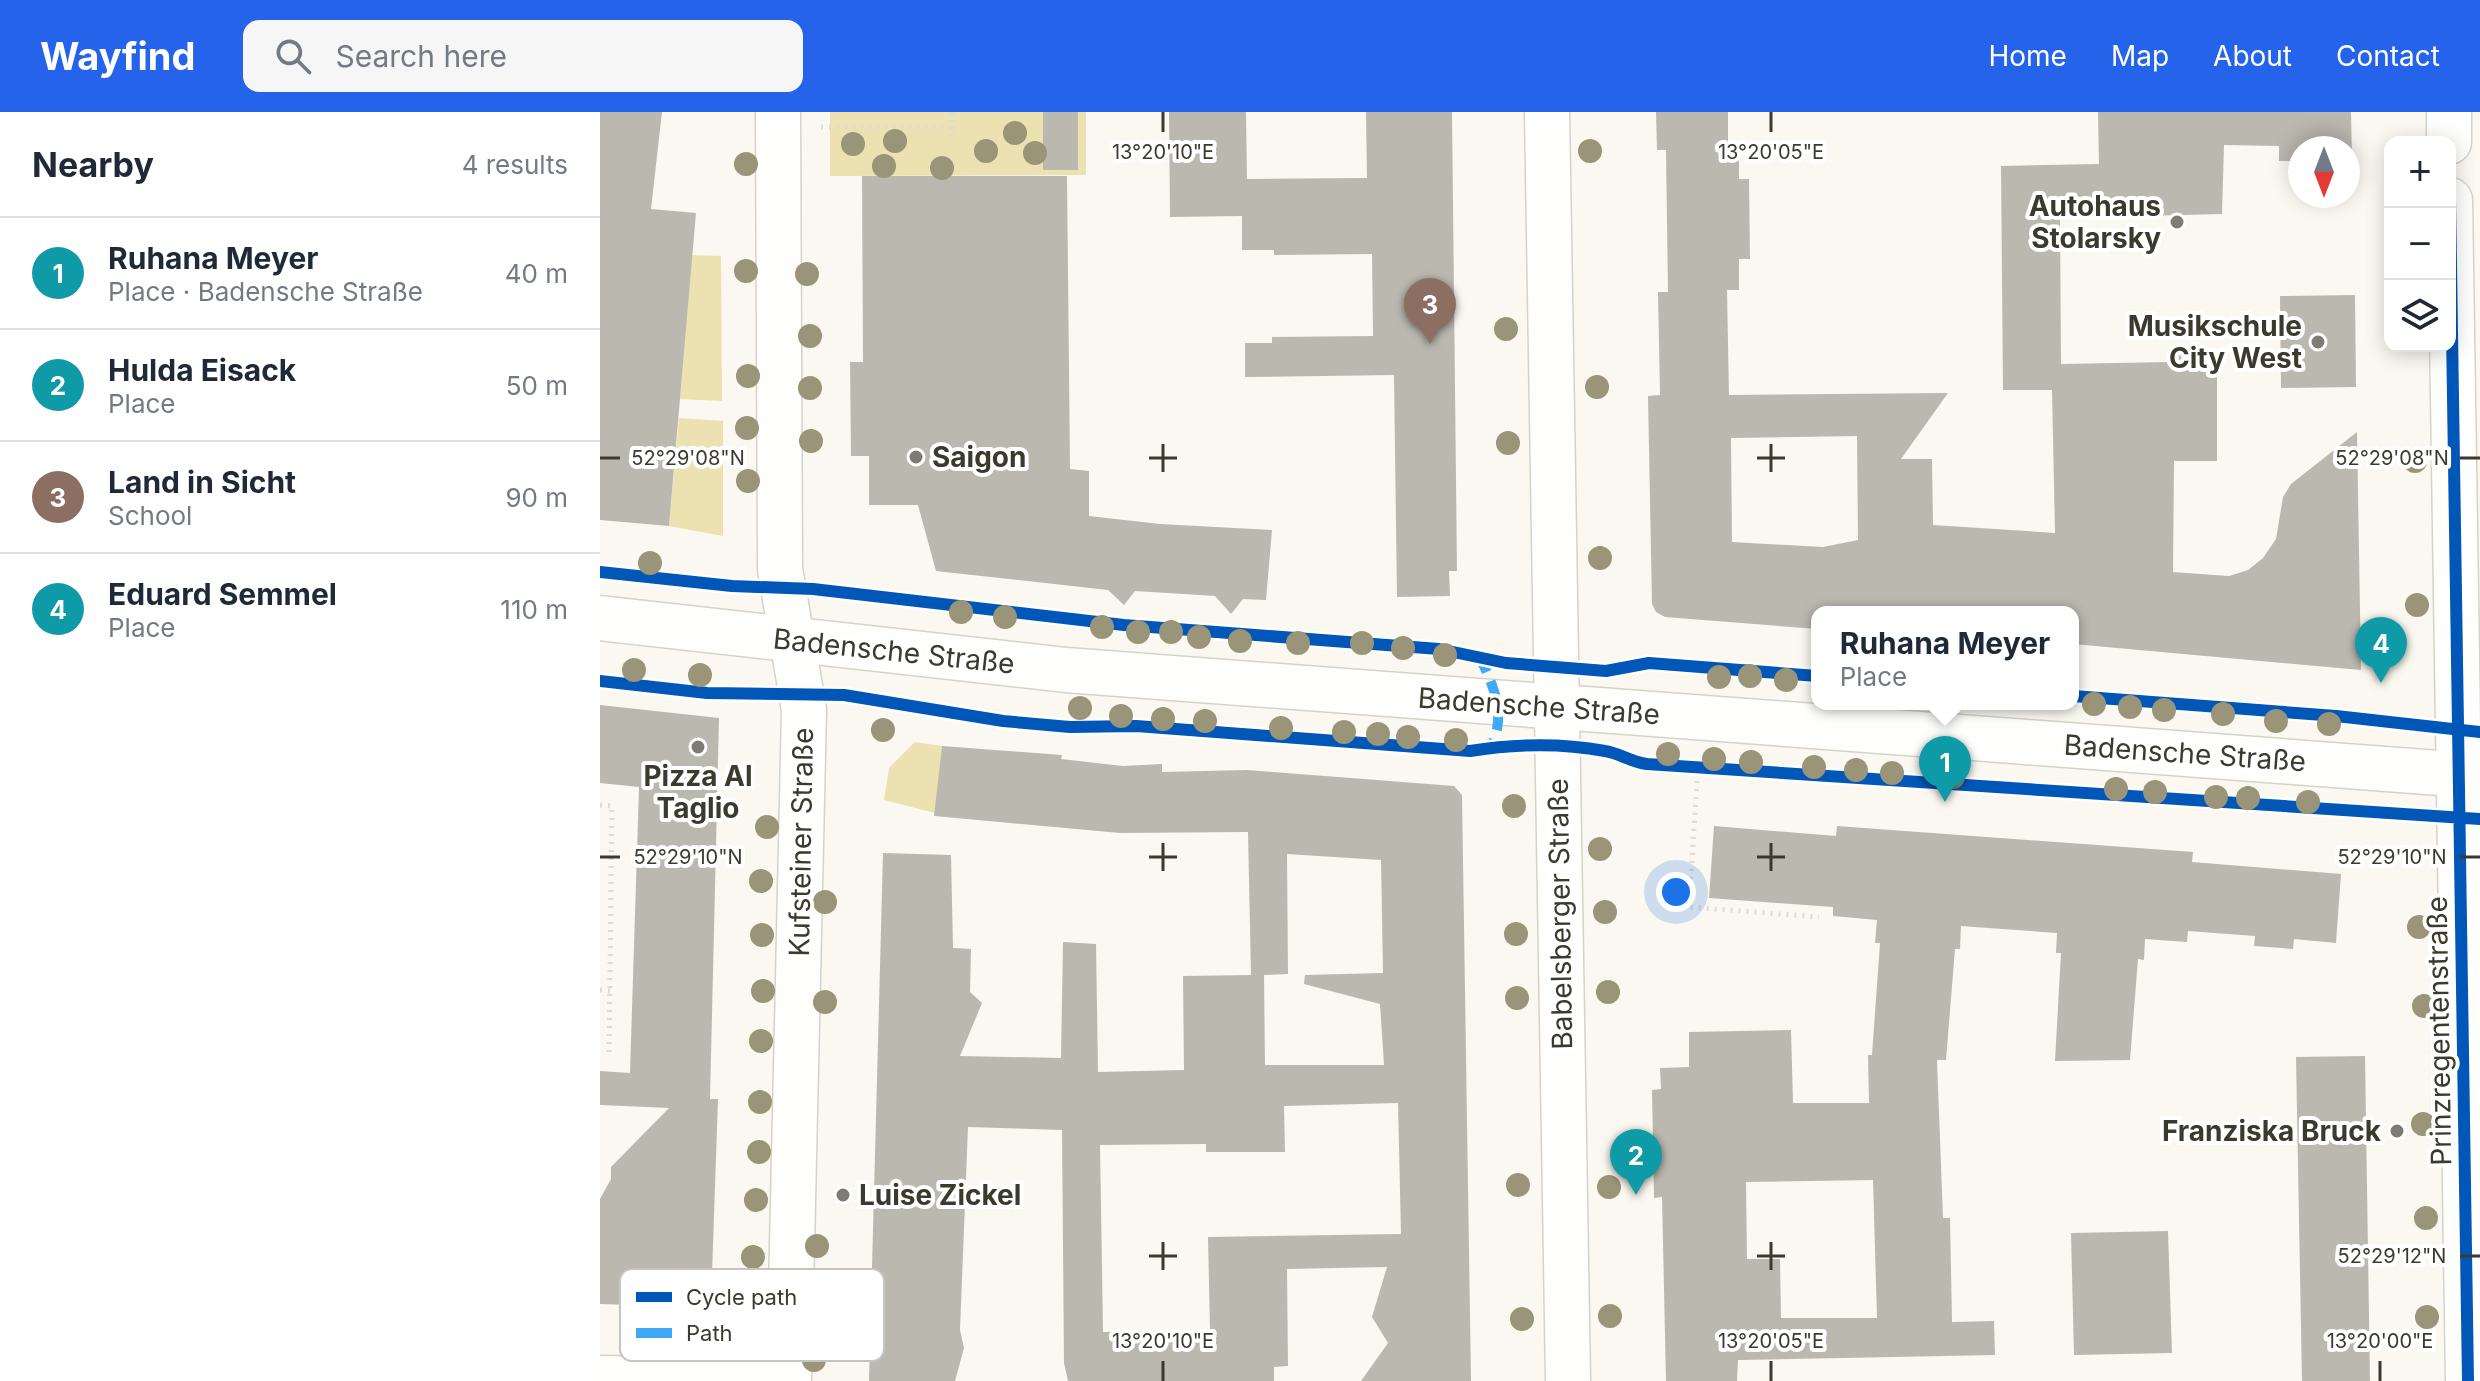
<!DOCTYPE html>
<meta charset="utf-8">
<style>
:root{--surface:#fff;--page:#f6f6f7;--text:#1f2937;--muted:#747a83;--line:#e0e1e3;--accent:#2563eb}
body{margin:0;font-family:Inter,sans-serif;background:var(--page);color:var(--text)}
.controls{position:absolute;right:24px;top:24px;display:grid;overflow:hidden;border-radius:16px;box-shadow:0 4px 20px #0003}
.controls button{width:72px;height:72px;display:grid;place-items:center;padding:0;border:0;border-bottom:2px solid var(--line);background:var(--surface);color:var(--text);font:40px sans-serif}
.compass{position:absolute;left:1688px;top:24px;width:72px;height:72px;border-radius:50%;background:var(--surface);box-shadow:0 4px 20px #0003;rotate:180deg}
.you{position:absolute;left:1076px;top:780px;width:28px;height:28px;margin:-20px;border:6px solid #fff;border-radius:50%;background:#1a73e8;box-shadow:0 0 0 12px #1a73e833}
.badge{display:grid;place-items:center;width:52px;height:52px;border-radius:50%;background:var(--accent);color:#fff;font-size:26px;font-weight:700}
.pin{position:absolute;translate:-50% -66px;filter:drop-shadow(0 2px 4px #0008)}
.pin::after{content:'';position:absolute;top:42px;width:28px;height:24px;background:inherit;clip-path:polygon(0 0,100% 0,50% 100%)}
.popup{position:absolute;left:1211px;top:494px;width:268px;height:104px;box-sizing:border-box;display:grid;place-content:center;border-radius:16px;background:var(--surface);filter:drop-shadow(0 2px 6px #0005);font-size:26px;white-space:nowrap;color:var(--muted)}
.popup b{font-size:30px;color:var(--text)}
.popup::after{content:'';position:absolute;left:50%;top:100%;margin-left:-16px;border:16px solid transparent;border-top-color:var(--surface)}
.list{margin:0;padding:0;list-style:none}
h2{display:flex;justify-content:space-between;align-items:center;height:104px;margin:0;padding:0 32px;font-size:34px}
h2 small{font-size:26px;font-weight:400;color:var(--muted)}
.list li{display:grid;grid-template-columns:52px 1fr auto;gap:24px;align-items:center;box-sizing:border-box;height:112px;padding:0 32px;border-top:2px solid var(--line)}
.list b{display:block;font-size:30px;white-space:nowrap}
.list p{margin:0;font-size:26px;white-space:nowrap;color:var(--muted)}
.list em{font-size:26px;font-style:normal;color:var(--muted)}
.icon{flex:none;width:44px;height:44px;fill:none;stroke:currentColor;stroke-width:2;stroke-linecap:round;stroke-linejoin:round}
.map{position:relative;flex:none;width:1880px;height:1269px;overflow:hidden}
header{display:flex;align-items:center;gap:48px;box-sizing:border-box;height:112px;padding:0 40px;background:var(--accent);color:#fff}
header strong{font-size:38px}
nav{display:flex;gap:44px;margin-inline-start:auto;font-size:28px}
.search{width:560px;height:72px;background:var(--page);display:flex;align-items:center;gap:20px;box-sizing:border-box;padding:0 28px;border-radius:16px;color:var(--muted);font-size:30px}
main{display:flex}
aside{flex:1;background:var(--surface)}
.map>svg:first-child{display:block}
.green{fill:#ece1b0}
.building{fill:#bab8af;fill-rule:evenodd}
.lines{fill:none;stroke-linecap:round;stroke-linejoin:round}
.street-casing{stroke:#d5d3c9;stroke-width:47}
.secondary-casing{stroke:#d5d3c9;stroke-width:47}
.path{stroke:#dcdbd8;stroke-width:5;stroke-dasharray:2 6;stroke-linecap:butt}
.street{stroke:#fefefd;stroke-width:44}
.secondary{stroke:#fefefd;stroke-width:44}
.quiet{stroke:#3fa9f5;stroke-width:10;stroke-dasharray:20 10;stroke-linecap:butt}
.cycleway-casing{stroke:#fff;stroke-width:17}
.cycleway{stroke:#0057b8;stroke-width:12}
.tree{fill:#9a9478}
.ticks{fill:none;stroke:#3c392e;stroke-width:3}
.poi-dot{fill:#7e7c72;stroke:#fff;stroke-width:3}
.labels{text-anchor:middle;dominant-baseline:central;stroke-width:8;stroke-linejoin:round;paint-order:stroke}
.poi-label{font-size:28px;font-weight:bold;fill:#3c392e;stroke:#fff;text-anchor:end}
.street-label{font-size:28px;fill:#3c392e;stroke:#fff}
.key{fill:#fff;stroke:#c4c4c0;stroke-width:2}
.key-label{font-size:22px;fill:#3c392e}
.ticks-label{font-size:20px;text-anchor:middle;fill:#3c392e;stroke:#fff;stroke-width:8;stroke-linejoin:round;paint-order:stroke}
</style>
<header>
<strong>Wayfind</strong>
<div class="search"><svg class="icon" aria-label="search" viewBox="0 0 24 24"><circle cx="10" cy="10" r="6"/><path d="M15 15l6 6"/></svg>Search here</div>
<nav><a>Home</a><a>Map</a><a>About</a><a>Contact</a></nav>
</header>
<main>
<aside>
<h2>Nearby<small>4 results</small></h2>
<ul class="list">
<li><span class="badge" style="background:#0f9aa8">1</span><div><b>Ruhana Meyer</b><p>Place · Badensche Straße</p></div><em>40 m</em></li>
<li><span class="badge" style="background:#0f9aa8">2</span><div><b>Hulda Eisack</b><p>Place</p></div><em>50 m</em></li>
<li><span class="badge" style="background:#8d6e63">3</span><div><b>Land in Sicht</b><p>School</p></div><em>90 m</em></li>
<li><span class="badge" style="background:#0f9aa8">4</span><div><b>Eduard Semmel</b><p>Place</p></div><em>110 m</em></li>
</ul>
</aside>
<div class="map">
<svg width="1880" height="1269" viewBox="0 0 1880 1269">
<rect width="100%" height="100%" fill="#faf8f0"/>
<path class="green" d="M230,0H486V63L230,64Z
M92,143L121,144L122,289L80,287Z
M79,306L123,309V424L69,414Z
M315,630L342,634L335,701L284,688L289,656Z"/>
<path class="building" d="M0,0H62L51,97L96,101L69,414L0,408Z
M443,0H478V58H443Z
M569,0H646L647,67L767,66L766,0H852L857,459H849L850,484L797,485L794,263L645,265V231H672V225L773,224L772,142L674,143V138H642V104L570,105Z
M1056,0H1128V38H1139V67H1149L1150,147H1139V178H1127L1129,283L1348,281L1301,347H1332L1333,413L1455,421L1452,278H1403L1401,54L1499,52L1498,0H1751L1752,48H1748V36H1700V49H1679V34L1624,33L1622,102L1460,106L1461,252L1570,250L1571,239L1617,240V349H1574L1573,460L1629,464L1648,458L1663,446L1676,427L1683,385L1691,372L1757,320L1761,558L1473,532V500H1217V517L1065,505L1056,500L1052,492L1048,284L1060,283L1058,180H1068L1066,38H1057ZM1257,324L1258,428L1223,435L1132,430L1131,326Z
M262,64H467L470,357L489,359V404L560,412L672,418L666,488L643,487L631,502L615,484L535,479L524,493L508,478L336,459L318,393H269V344H251L250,250H263Z
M1755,183L1756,275L1681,276L1680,184Z
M0,593L119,606L110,987H118L111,1192L104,1195L0,1192V1087L11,1067V1055L69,996L0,993V959L30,961L39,675L0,671Z
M342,634L462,643L461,647L523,654L562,652V660L647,658L854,674L862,683L871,1269H761L788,1231L772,1205L787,1155L687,1157L688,1254L674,1255V1269H468L464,1251L462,1018L368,1015L360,1218L364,1236L355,1269H269L283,741L351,743L353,836L371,837L370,880L382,891L360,944L461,946L463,830L496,832L498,960L584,958L583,864L651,863L648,720L520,721L334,704ZM687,742L781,748L783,861L705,863L704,872L780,892L784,953H665L664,863L688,862ZM798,991L801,1122L608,1125L610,1219L503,1220L500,1033L606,1032V1040H685L684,994Z
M1114,714L1236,724L1237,714L1593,740L1592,750L1741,762L1736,831L1694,827L1693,837L1654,834L1655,824L1588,819L1587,830L1545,827L1544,848L1538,847L1530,948L1455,949L1461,841H1456L1457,821L1361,814L1360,837H1355L1346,948H1337L1343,1106H1350L1352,1210L1394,1209L1395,1243L1138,1248L1137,1269H1066L1062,1085L1054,1086L1052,978L1061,977L1060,956L1089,955V920L1191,918L1193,991H1269L1268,943H1272L1280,831H1275L1277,808L1233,804V795L1109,786ZM1273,1068L1277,1206H1181L1180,1147H1147L1146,1070Z
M1765,944L1770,1269H1702L1696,945Z
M1568,1119L1572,1241L1474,1243L1471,1121Z"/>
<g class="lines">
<defs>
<path id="street" d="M178,0L180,457L204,598L189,1269
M947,0L968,1269
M1849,0V30
M1850,88L1868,1269
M0,1266L189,1269"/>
<path id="secondary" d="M0,506L466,558L1880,664"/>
</defs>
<use href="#street" class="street-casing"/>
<use href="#secondary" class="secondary-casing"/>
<path class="path" d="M221,15H352V0
M352,15V27
M1097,669L1089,795L1219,805
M0,693L12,694L9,946
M0,878L10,879"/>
<use href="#street" class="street"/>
<use href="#secondary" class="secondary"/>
<path class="quiet" d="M878,542C893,571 908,605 890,636"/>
<defs>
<path id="cycleway" d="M1850,88L1868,1269
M0,460L132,474L213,477L524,513L839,537L906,551L1006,559L1049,551L1217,564
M0,569L107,581L244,583L403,609L470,615L536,614L870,639C914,632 961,631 1005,639C1019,641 1031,650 1047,652L1880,707
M1473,584L1736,604L1880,620"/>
</defs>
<use href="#cycleway" class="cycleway-casing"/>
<use href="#cycleway" class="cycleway"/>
</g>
<g class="tree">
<circle cx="415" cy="21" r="12"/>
<circle cx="295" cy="29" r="12"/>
<circle cx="253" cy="32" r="12"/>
<circle cx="386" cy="39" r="12"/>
<circle cx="990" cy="39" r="12"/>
<circle cx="435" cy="41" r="12"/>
<circle cx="146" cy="52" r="12"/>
<circle cx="284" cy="54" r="12"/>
<circle cx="342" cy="56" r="12"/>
<circle cx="146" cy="159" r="12"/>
<circle cx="207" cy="162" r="12"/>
<circle cx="906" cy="217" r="12"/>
<circle cx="210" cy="224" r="12"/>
<circle cx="148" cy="264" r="12"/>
<circle cx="997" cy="275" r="12"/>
<circle cx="210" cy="276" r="12"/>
<circle cx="147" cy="316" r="12"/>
<circle cx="211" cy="329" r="12"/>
<circle cx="908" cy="331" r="12"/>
<circle cx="1815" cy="349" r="12"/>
<circle cx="148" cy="369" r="12"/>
<circle cx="1000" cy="446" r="12"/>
<circle cx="50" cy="451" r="12"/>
<circle cx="1817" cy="493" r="12"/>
<circle cx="361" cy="500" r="12"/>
<circle cx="405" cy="505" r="12"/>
<circle cx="502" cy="515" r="12"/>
<circle cx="538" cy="520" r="12"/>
<circle cx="571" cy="520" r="12"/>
<circle cx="599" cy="525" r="12"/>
<circle cx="640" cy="529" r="12"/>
<circle cx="698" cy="531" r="12"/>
<circle cx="762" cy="531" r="12"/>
<circle cx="803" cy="536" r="12"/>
<circle cx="845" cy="543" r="12"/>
<circle cx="34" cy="558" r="12"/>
<circle cx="100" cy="563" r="12"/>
<circle cx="1150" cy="564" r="12"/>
<circle cx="1119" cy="565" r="12"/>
<circle cx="1186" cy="568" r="12"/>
<circle cx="1494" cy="592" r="12"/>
<circle cx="1530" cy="595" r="12"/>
<circle cx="480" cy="596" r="12"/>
<circle cx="1564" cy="598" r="12"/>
<circle cx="1623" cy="602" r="12"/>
<circle cx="521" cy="604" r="12"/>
<circle cx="563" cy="607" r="12"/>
<circle cx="605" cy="609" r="12"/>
<circle cx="1676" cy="609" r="12"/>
<circle cx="1729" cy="612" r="12"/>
<circle cx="681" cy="616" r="12"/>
<circle cx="283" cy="618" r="12"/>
<circle cx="744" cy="620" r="12"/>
<circle cx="778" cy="622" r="12"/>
<circle cx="808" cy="625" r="12"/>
<circle cx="856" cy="628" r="12"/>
<circle cx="1068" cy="642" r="12"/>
<circle cx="1114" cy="647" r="12"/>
<circle cx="1151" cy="650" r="12"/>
<circle cx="1214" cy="655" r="12"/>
<circle cx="1256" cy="658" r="12"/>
<circle cx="1292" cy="661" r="12"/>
<circle cx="1353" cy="665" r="12"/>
<circle cx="1516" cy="677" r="12"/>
<circle cx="1555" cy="680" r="12"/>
<circle cx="1616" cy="685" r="12"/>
<circle cx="1648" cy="686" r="12"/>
<circle cx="1708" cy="690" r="12"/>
<circle cx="914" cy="694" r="12"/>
<circle cx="167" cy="715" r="12"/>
<circle cx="1000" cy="737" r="12"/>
<circle cx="161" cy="769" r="12"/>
<circle cx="225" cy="790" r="12"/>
<circle cx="1005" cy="800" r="12"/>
<circle cx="1819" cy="815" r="12"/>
<circle cx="916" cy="822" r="12"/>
<circle cx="162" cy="823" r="12"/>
<circle cx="163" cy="879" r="12"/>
<circle cx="1008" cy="880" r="12"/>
<circle cx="917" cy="886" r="12"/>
<circle cx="225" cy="890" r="12"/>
<circle cx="1824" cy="894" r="12"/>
<circle cx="161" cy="929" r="12"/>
<circle cx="160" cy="990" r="12"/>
<circle cx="1823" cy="1012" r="12"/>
<circle cx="159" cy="1040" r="12"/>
<circle cx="918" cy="1073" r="12"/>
<circle cx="1009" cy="1075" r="12"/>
<circle cx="156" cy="1088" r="12"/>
<circle cx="1826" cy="1106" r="12"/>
<circle cx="217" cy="1134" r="12"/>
<circle cx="153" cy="1145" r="12"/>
<circle cx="154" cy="1191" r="12"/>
<circle cx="1010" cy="1204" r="12"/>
<circle cx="1827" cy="1205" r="12"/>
<circle cx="922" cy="1207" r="12"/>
<circle cx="80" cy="1231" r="12"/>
<circle cx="117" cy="1231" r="12"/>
<circle cx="214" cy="1248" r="12"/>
</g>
<path class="ticks" d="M563,0V20M1171,0V20M563,332V360M1171,332V360M0,346H20M549,346H577M1157,346H1185M1860,346H1880M563,731V759M1171,731V759M0,745H20M549,745H577M1157,745H1185M1860,745H1880M563,1130V1158M1171,1130V1158M549,1144H577M1157,1144H1185M1860,1144H1880M563,1249V1269M1171,1249V1269M1780,1249V1269"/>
<g class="poi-dot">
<circle cx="1577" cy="110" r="8"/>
<circle cx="1718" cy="230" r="8"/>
<circle cx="316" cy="345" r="8"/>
<circle cx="98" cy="635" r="8"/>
<circle cx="1797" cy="1019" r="8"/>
<circle cx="243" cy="1083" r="8"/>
</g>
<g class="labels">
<g class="poi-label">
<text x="1561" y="94">Autohaus<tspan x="1561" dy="32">Stolarsky</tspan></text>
<text x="1702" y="214">Musikschule<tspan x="1702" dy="32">City West</tspan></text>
<text x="332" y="345" text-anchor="start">Saigon</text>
<text x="98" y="664" text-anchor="middle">Pizza Al<tspan x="98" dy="32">Taglio</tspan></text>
<text x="1781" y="1019">Franziska Bruck</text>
<text x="259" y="1083" text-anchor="start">Luise Zickel</text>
</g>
<g class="street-label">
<text transform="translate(294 539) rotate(6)">Badensche Straße</text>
<text transform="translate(939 594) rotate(4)">Badensche Straße</text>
<text transform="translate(1585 641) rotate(4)">Badensche Straße</text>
<text transform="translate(201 730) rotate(-89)">Kufsteiner Straße</text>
<text transform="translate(960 802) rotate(-91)">Babelsberger Straße</text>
<text transform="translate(1839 919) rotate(-91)">Prinzregentenstraße</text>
</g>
</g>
<rect x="20" y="1157" width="264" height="92" rx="12" class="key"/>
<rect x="36" y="1180" width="36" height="10" fill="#0057b8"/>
<rect x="36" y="1216" width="36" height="10" fill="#3fa9f5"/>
<g class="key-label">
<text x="86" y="1193">Cycle path</text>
<text x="86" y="1229">Path</text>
</g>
<g class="ticks-label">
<text x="563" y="47">13°20'10"E</text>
<text x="1171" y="47">13°20'05"E</text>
<text x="1792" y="353">52°29'08"N</text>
<text x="88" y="353">52°29'08"N</text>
<text x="1792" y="752">52°29'10"N</text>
<text x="88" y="752">52°29'10"N</text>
<text x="1792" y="1151">52°29'12"N</text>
<text x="563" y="1236">13°20'10"E</text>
<text x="1171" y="1236">13°20'05"E</text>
<text x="1780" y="1236">13°20'00"E</text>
</g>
</svg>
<div class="controls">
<button>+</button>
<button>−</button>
<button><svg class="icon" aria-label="layers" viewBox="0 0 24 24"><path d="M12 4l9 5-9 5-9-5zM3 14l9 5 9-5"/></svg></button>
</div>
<svg class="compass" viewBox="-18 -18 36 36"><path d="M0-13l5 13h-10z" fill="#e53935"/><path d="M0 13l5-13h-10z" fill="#747a83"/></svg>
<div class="you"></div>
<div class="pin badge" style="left:1345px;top:690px;background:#0f9aa8">1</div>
<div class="popup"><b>Ruhana Meyer</b>Place</div>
<div class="pin badge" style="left:1036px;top:1083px;background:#0f9aa8">2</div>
<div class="pin badge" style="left:830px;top:232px;background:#8d6e63">3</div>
<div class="pin badge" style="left:1781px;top:571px;background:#0f9aa8">4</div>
</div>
</main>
